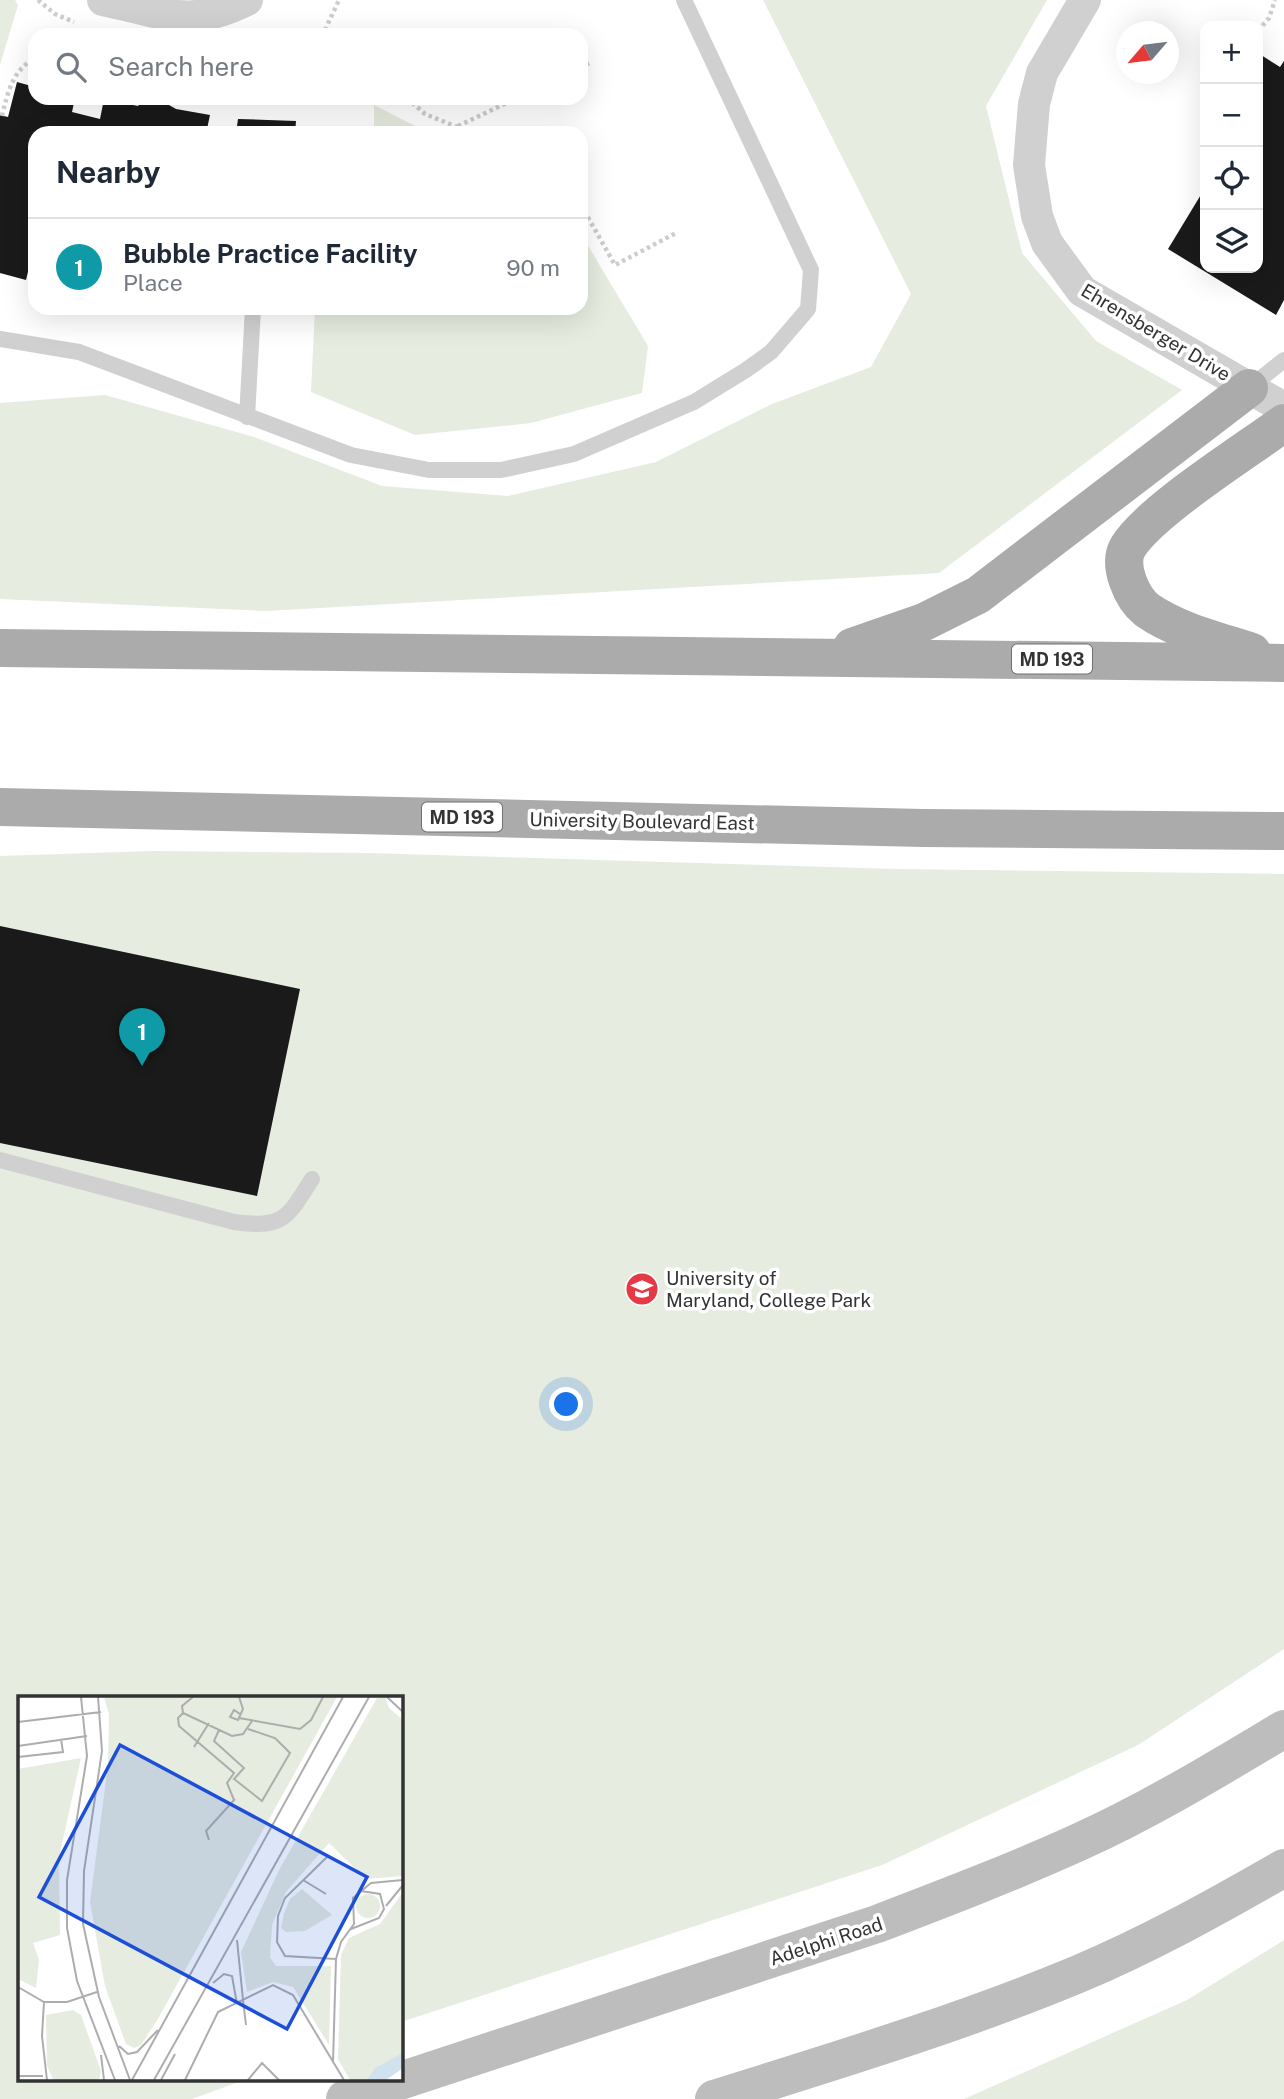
<!DOCTYPE html>
<meta charset="utf-8">
<style>
:root{--surface:#fff;--page:#f6f6f7;--text:#1f2937;--muted:#747a83;--line:#e0e1e3;--accent:#e63946}
body{margin:0;font-family:"Public Sans",sans-serif;background:var(--page);color:var(--text)}
.controls{position:absolute;right:21px;top:21px;display:grid;overflow:hidden;border-radius:14px;box-shadow:0 7px 28px #0002}
.controls button{width:63px;height:63px;display:grid;place-items:center;padding:0;border:0;border-bottom:2px solid var(--line);background:var(--surface);color:var(--text);font:35px sans-serif}
.compass{position:absolute;left:1116px;top:21px;width:63px;height:63px;border-radius:50%;background:var(--surface);box-shadow:0 7px 28px #0002;rotate:242deg}
.you{position:absolute;left:567px;top:1405px;width:24px;height:24px;margin:-18px;border:5px solid #fff;border-radius:50%;background:#1a73e8;box-shadow:0 0 0 10px #1a73e833}
.badge{display:grid;place-items:center;width:46px;height:46px;border-radius:50%;background:var(--accent);color:#fff;font-size:23px;font-weight:700}
.pin{position:absolute;translate:-50% -58px;filter:drop-shadow(0 2px 4px #0008)}
.pin::after{content:'';position:absolute;top:37px;width:24px;height:21px;background:inherit;clip-path:polygon(0 0,100% 0,50% 100%)}
.list{margin:0;padding:0;list-style:none}
h2{display:flex;justify-content:space-between;align-items:center;height:91px;margin:0;padding:0 28px;font-size:30px}
h2 small{font-size:23px;font-weight:400;color:var(--muted)}
.list li{display:grid;grid-template-columns:46px 1fr auto;gap:21px;align-items:center;box-sizing:border-box;height:98px;padding:0 28px;border-top:2px solid var(--line)}
.list b{display:block;font-size:26px;white-space:nowrap}
.list p{margin:0;font-size:23px;white-space:nowrap;color:var(--muted)}
.list em{font-size:23px;font-style:normal;color:var(--muted)}
.icon{flex:none;width:38px;height:38px;fill:none;stroke:currentColor;stroke-width:2;stroke-linecap:round;stroke-linejoin:round}
.map{position:relative;flex:none;width:1284px;height:2099px;overflow:hidden}
.search{position:absolute;background:var(--surface);box-shadow:0 7px 28px #0002;left:28px;top:28px;width:560px;height:77px;display:flex;align-items:center;gap:18px;box-sizing:border-box;padding:0 24px;border-radius:21px;color:var(--muted);font-size:26px}
.panel{position:absolute;background:var(--surface);box-shadow:0 7px 28px #0002;left:28px;top:126px;width:560px;height:189px;border-radius:21px}
.map>svg:first-child{display:block}
.green{fill:#e6ecdf}
.building{fill:#1a1a1a}
.lines{fill:none;stroke-linecap:round;stroke-linejoin:round}
.path{stroke:#cdcdcd;stroke-width:4.5;stroke-dasharray:3.5 3.5;stroke-linecap:butt}
.lane{stroke:#d0d0d0;stroke-width:16}
.street{stroke:#d0d0d0;stroke-width:32}
.secondary{stroke:#bdbdbd;stroke-width:38}
.primary{stroke:#ababab;stroke-width:38}
.labels{text-anchor:middle;dominant-baseline:central;stroke-width:7;stroke-linejoin:round;paint-order:stroke}
.shield{fill:#fff;stroke:#707070;stroke-width:2}
.shield-label{font-size:18px;font-weight:bold;fill:#333}
.street-label{font-size:19px;fill:#333;stroke:#fff}
.poi-label{font-size:19px;fill:#333;stroke:#fff;text-anchor:start}
.inset-road{fill:none;stroke:#adadad;stroke-width:2}
.view{fill:#1d4ed8;fill-opacity:0.15;stroke:#1d4ed8;stroke-width:3.5}
.inset-edge{fill:none;stroke:#333;stroke-width:3.5}
</style>
<div class="map">
<svg width="1284" height="2099" viewBox="0 0 1284 2099">
<rect width="100%" height="100%" fill="#fff"/>
<path class="green" d="M0,0H15L18,5L0,65Z
M763,0H1047L986,106L1022,253L1096,341L1182,390L939,573L266,611L0,599V403L105,395L254,437L382,486L508,496L656,462L772,404L871,367L911,294Z
M374,105L429,133H374Z
M581,234L648,346L642,393L531,423L415,435L311,392L315,308H581Z
M153,851L369,853L895,869L1284,874V1649L1138,1745L882,1865L401,2022V1698H19V2080H244L192,2099H0V856Z
M1284,1940V2099H964L1187,2000Z"/>
<path class="building" d="M1258,53L1280,67L1284,61V300L1276,315L1168,249L1205,188V268H1258Z
M17,82L35,87V98H75L72,112L100,119L104,99L138,106L144,98H171L169,105L176,109L210,115L207,129L224,133H35V243L26,280L0,273V115L8,117Z
M238,119L296,121L295,133H236Z
M0,926L300,989L257,1196L0,1143Z"/>
<g class="lines">
<path class="path" d="M38,0L55,14L74,22
M325,30L339,0
M1258,31L1269,18L1275,0
M321,35L325,30L335,35
M581,67L589,63
M407,98L425,114L472,133
M2,116C8,92 12,71 35,58
M458,126L517,98
M581,205L615,265L676,233"/>
<path class="lane" d="M0,339L79,352L351,455L429,470H501L574,454L694,402L746,370L771,352L808,309L811,270L684,0
M1249,388L1284,360
M247,417L253,308
M0,1160L234,1222C284,1229 287,1218 312,1179"/>
<path class="street" d="M103,0C163,12 187,30 247,0
M1085,0L1042,73L1034,104L1029,165L1037,216L1047,243L1082,291L1284,408"/>
<path class="secondary" d="M345,2099L877,1924C945,1898 1013,1872 1079,1842C1150,1810 1217,1769 1284,1729
M714,2099C835,2061 958,2024 1076,1975C1148,1945 1216,1907 1284,1868"/>
<path class="primary" d="M852,647L924,622L978,595L1249,388
M0,648C428,655 856,656 1284,663
M1252,652C1219,641 1177,631 1147,610C1132,598 1117,565 1128,547C1150,511 1246,451 1284,423
M0,807L923,828L1284,831"/>
</g>
<defs>
<symbol id="university-disc" viewBox="-11 -11 22 22"><circle r="9.5" fill="#e63946" stroke="#fff"/><path d="M0-5L7-2L0 1L-7-2ZM-4 1L0 2.5L4 1V4Q0 6-4 4Z" fill="#fff"/></symbol>
</defs>
<g fill-rule="evenodd">
<use href="#university-disc" x="623" y="1270" width="38" height="38"/>
</g>
<g class="labels">
<g class="shield">
<rect x="1012" y="644.5" width="80" height="29" rx="5"/>
<rect x="422" y="802.5" width="80" height="29" rx="5"/>
</g>
<g class="shield-label">
<text x="1052" y="659">MD 193</text>
<text x="462" y="817">MD 193</text>
</g>
<g class="street-label">
<text transform="translate(1156 332) rotate(31)">Ehrensberger Drive</text>
<text transform="translate(642 821) rotate(1)">University Boulevard East</text>
<text transform="translate(826 1941) rotate(-18)">Adelphi Road</text>
</g>
<g class="poi-label">
<text x="666" y="1278">University of<tspan x="666" dy="22">Maryland, College Park</tspan></text>
</g>
</g>
<g transform="translate(18 1696)">
<rect width="385" height="385" fill="#fff"/>
<path d="M86,1H319L141,321L123,349L116,352L108,348L87,290L72,206L90,69L91,18ZM367,1L371,12L385,24V180L348,183L311,147L268,196L254,229L252,261L258,270H313L311,349L275,291L255,286L229,296L223,256L261,174L359,2ZM63,62L41,161L42,239L15,247L21,264L18,292L0,283V73ZM284,193L314,219L287,235L268,236L263,232L266,217L272,203ZM385,196V357L349,384H332L320,363L323,259L331,242L362,228ZM338 210a12 12 0 1 1 24 0a12 12 0 1 1-24 0ZM55,314L63,319L83,375L81,384H35L29,369L28,319Z" fill="#e6ecdf"/>
<path d="M385,357V372L368,384H349L357,372Z" fill="#cfe2ee"/>
<path class="inset-road" d="M63,1L69,60L49,184V232L59,285L97,384M80,1L84,55L66,175L65,228L81,301L112,384M175,1L164,10L165,17L214,40L225,38L234,25M221,1L225,13L220,24L212,21L216,14L222,18M369,1L385,16M165,17L160,22L161,30L216,77L209,87L216,104M221,22L282,33L293,24L305,1M0,26L83,16M201,34L196,45L226,72L216,83L244,105L272,57L257,42L230,33M0,50L69,40M176,51L191,27M0,61L45,56L43,43M191,144L188,135L217,103M310,160L267,202L260,220L259,246L267,260L318,263M285,184L308,198M368,210L385,189M333,233L361,222L366,213L362,198L343,195M219,244L225,304M195,287L206,278L214,280L219,308M0,291L26,306H49L79,296M225,304L228,329M26,306L24,340L29,384M101,350L110,358L119,356L140,334M83,359L86,384M315,366L318,263L323,246L336,228L335,202L353,187L385,184M0,380H25M114,384L325,1M136,384L351,1M143,384L157,358M167,384L200,316L255,289L275,299L326,384M230,384L244,367L261,384"/>
<path class="view" d="M102,49L349,181L269,333L21,201Z"/>
<rect width="385" height="385" class="inset-edge"/>
</g>
</svg>
<div class="controls">
<button>+</button>
<button>−</button>
<button><svg class="icon" aria-label="locate" viewBox="0 0 24 24"><circle cx="12" cy="12" r="6"/><path d="M12 2v4M12 18v4M2 12h4M18 12h4"/></svg></button>
<button><svg class="icon" aria-label="layers" viewBox="0 0 24 24"><path d="M12 4l9 5-9 5-9-5zM3 14l9 5 9-5"/></svg></button>
</div>
<svg class="compass" viewBox="-18 -18 36 36"><path d="M0-13l5 13h-10z" fill="#e53935"/><path d="M0 13l5-13h-10z" fill="#747a83"/></svg>
<div class="you"></div>
<div class="pin badge" style="left:142px;top:1066px;background:#0f9aa8">1</div>
<div class="search"><svg class="icon" aria-label="search" viewBox="0 0 24 24"><circle cx="10" cy="10" r="6"/><path d="M15 15l6 6"/></svg>Search here</div>
<section class="panel">
<h2>Nearby<small></small></h2>
<ul class="list">
<li><span class="badge" style="background:#0f9aa8">1</span><div><b>Bubble Practice Facility</b><p>Place</p></div><em>90 m</em></li>
</ul>
</section>
</div>
